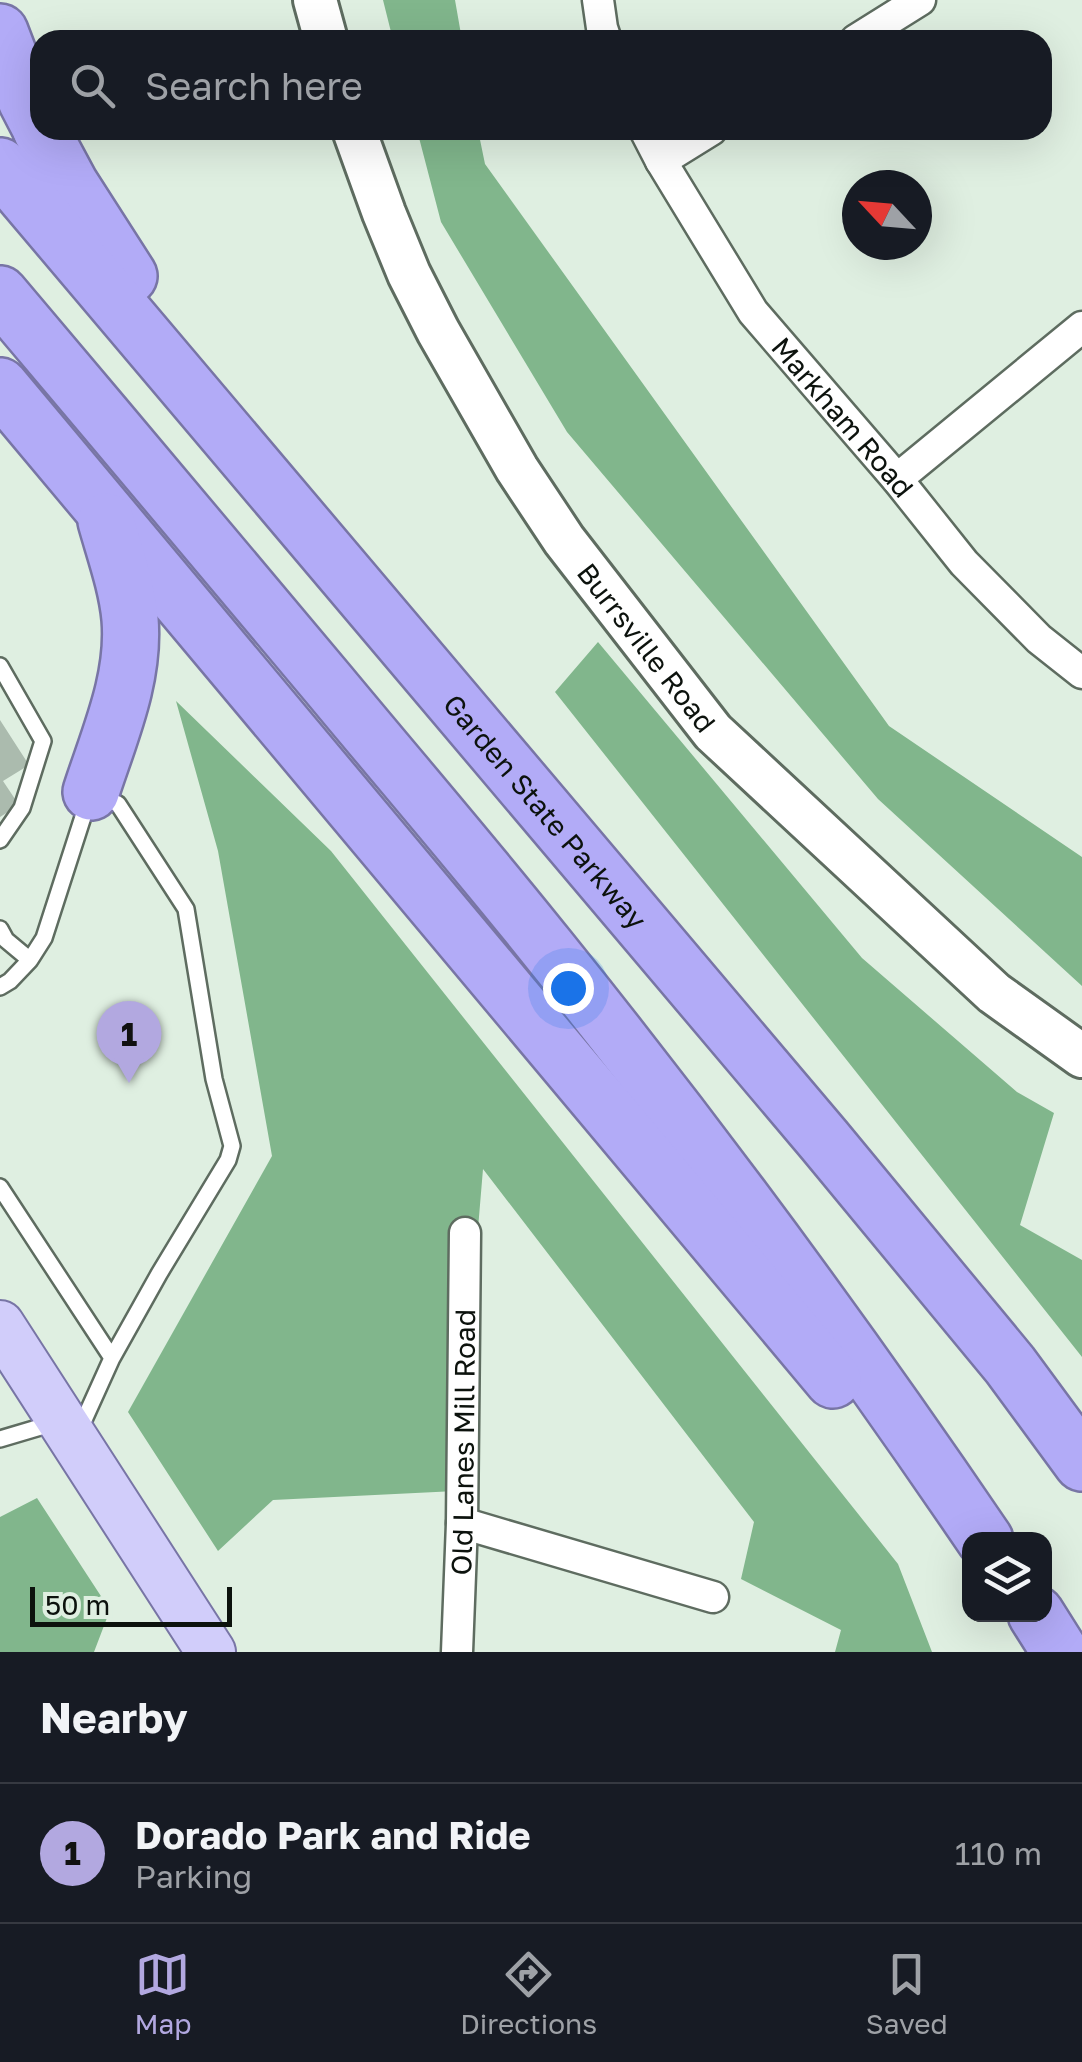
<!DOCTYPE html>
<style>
:root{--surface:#171b24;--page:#20242c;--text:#f1f3f6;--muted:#9ea1a6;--line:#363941;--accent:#b2a8e0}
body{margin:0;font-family:"Golos Text",sans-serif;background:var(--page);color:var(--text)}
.controls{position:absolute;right:30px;bottom:30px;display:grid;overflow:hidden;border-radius:20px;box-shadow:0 10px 40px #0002}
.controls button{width:90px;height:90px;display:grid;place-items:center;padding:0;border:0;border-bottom:2px solid var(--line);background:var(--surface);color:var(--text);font:50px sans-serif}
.compass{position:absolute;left:842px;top:170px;width:90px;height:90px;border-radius:50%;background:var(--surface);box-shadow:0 10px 40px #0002;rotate:296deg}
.scale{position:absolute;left:30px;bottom:25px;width:202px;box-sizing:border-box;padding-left:10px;border:5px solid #0c120d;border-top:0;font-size:28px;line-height:35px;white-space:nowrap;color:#0c120d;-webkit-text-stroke:8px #dfefe1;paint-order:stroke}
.you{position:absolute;left:568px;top:988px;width:35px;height:35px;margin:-25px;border:8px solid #fff;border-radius:50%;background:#1a73e8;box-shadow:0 0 0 15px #1a73e833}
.badge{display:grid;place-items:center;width:65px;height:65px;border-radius:50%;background:var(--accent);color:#111;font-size:32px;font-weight:700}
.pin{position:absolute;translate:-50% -82px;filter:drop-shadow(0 2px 5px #0008)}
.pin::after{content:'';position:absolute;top:52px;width:35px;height:30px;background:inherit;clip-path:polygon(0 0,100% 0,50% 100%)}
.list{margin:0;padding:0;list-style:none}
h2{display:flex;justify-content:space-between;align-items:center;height:130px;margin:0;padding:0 40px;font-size:42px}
h2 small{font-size:32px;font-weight:400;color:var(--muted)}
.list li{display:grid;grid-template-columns:65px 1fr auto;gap:30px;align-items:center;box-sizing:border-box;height:140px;padding:0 40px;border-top:2px solid var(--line)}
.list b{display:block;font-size:38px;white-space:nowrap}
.list p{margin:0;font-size:32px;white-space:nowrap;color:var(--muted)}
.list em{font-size:32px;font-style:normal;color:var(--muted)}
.icon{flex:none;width:55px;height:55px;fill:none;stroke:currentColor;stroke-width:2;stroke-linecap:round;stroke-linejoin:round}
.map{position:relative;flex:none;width:1082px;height:1652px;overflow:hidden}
.search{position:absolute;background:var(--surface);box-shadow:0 10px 40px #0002;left:30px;right:30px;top:30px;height:110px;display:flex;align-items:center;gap:25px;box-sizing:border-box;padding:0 35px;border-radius:30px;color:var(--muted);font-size:38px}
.sheet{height:270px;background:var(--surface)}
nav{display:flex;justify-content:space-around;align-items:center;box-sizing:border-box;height:140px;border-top:2px solid var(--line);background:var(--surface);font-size:28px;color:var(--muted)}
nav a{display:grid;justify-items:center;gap:5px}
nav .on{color:var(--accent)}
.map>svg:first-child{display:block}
.forest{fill:#81b68c}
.building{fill:#abbbae}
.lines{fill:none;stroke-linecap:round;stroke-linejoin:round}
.service-casing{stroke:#5e6c60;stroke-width:20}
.minor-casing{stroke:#5e6c60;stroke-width:35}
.secondary-casing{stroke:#5e6c60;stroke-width:48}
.primary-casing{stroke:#7875a5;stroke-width:52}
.motorway-casing{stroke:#7875a5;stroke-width:60}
.service{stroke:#fff;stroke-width:15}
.minor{stroke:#fff;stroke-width:30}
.secondary{stroke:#fff;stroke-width:42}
.primary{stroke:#d1cdfa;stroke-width:48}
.motorway{stroke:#b2abf7;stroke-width:55}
.labels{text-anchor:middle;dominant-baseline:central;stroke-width:8;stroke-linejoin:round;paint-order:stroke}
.street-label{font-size:28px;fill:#0c120d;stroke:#dfefe1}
</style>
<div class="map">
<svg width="1082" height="1652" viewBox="0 0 1082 1652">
<rect width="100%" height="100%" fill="#dfefe1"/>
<path class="forest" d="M383,0H455L462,40H393Z
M417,130H478L485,164L889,726L1082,857V986L878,799L567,432L441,222Z
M598,642L862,958L1017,1092L1054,1113L1020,1225L1082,1260V1357L555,692Z
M176,701L331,851L898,1564L932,1652H835L841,1630L741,1579L754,1522L483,1169L456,1491L273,1500L218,1551L128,1412L272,1156L218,851Z
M37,1498L110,1610L94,1652H0V1517Z"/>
<path class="building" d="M0,720L29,765L3,781L19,805L0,817Z"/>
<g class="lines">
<defs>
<path id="service" d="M0,666L43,741L22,808L0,840
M0,929L6,940L30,960
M0,987L10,981L30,960L44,938L91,792L118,804L186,909L214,1079L232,1146L228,1160L159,1274L112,1358L79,1431
M0,1187L112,1358
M0,1439L54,1423"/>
<g id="minor">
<path d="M598,0L602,28L606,40"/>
<path d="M856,40L920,0"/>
<path id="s1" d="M645,130L661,161L753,312L897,479L964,563L1039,639L1082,673"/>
<path d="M661,161L711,130"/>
<path d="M897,479L1082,327"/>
<path d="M462,1523L713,1597"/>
<path id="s2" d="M457,1652L462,1523L465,1233"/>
</g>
<g id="secondary">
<path d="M315,0L326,40"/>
<path id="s3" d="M354,130L384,213L409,274L438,331L517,469L564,540L713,732L994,993L1082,1056"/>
</g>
<path id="primary" d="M0,1325L211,1652"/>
<g id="motorway">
<path d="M0,32L26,100L40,127"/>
<path d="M41,130L70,184L129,276"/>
<path id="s4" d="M0,166L824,1140L1010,1365L1082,1463"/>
<path d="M0,294C110,424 219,554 329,685C402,773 477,860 548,949C702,1140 847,1337 985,1540"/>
<path d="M0,386L833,1380"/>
<path d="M91,792C109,736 135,679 130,619C127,586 115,553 106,521"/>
<path d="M1036,1614L1060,1652"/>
</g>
</defs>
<use href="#service" class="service-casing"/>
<use href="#minor" class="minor-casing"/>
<use href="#secondary" class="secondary-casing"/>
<use href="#primary" class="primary-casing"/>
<use href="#motorway" class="motorway-casing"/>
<use href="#service" class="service"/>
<use href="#minor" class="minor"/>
<use href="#secondary" class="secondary"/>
<use href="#primary" class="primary"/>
<use href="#motorway" class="motorway"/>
</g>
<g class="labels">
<g class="street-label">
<text stroke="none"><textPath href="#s1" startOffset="350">Markham Road</textPath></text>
<text stroke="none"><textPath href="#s3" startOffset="598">Burrsville Road</textPath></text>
<text stroke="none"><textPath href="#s4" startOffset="845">Garden State Parkway</textPath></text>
<text stroke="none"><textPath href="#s2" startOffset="210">Old Lanes Mill Road</textPath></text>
</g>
</g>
</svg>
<div class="controls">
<button><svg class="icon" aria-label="layers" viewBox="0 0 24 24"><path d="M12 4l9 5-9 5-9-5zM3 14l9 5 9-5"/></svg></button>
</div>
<svg class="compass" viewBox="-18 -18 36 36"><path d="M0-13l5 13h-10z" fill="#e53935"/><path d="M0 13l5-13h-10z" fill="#9ea1a6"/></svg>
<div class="scale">50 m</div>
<div class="you"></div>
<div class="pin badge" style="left:129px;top:1083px">1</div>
<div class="search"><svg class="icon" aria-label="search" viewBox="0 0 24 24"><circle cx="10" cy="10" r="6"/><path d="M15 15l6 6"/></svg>Search here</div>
</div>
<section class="sheet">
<h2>Nearby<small></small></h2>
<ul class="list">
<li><span class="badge">1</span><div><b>Dorado Park and Ride</b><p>Parking</p></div><em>110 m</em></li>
</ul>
</section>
<nav>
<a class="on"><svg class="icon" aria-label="map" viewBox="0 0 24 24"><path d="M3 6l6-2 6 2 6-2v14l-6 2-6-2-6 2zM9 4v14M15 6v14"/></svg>Map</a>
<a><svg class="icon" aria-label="directions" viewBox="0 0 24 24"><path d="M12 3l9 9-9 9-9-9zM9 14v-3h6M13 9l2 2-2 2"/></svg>Directions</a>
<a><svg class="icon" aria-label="saved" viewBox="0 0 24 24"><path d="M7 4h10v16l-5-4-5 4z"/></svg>Saved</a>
</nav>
